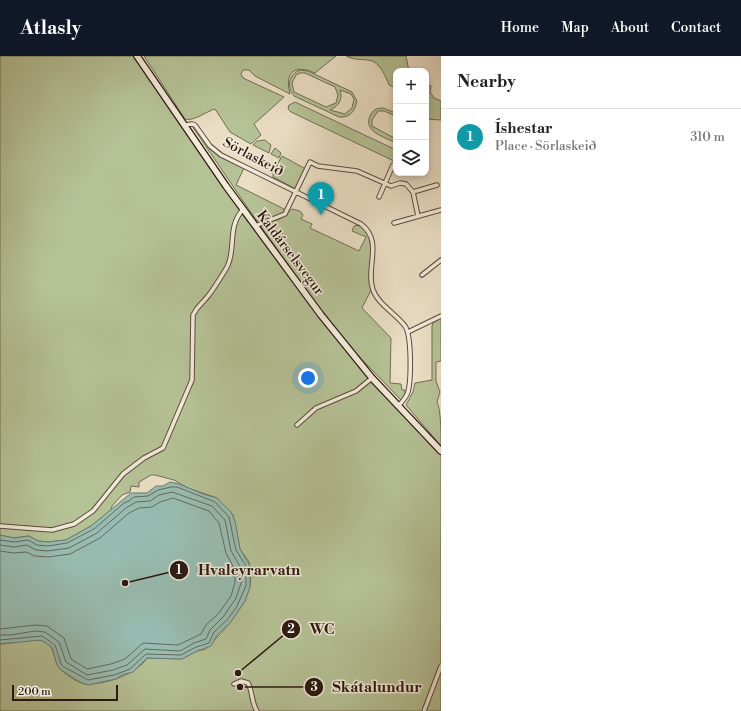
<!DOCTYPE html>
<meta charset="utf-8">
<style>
:root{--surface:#fff;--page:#f2f2f2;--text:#222;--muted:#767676;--line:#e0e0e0;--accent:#111827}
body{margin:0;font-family:"Libre Bodoni",serif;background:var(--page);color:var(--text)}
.controls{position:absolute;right:12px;top:12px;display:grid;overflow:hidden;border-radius:8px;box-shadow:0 2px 6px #0003}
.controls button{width:36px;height:36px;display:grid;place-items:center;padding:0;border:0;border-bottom:1px solid var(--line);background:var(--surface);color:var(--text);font:20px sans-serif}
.scale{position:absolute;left:12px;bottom:10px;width:106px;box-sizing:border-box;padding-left:4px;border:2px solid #2c1910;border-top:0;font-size:11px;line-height:14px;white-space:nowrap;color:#2c1910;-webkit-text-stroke:3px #f1ead9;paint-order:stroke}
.you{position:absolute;left:308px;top:322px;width:14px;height:14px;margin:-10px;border:3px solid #fff;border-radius:50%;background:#1a73e8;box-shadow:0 0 0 6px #1a73e833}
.badge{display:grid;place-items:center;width:26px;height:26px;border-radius:50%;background:var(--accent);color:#fff;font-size:13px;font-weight:700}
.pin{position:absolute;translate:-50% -33px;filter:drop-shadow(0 1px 2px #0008)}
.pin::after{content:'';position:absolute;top:21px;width:14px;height:12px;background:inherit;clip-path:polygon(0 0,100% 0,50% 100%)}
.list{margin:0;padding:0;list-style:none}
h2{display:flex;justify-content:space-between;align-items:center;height:52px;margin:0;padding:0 16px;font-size:17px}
h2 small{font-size:13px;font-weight:400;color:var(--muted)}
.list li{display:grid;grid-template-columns:26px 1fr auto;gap:12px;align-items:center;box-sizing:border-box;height:56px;padding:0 16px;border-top:1px solid var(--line)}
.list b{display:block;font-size:15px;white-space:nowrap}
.list p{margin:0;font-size:13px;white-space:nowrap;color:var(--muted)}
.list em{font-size:13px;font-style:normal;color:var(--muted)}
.icon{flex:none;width:22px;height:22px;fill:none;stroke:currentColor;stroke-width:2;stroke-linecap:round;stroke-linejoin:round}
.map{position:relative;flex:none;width:441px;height:655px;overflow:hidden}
header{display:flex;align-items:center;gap:24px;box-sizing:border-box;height:56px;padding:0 20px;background:var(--accent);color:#fff}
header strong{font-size:19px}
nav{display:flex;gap:22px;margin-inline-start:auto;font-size:14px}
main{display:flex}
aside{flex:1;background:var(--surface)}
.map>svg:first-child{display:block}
.green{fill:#b5c296;stroke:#706e53;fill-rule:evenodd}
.water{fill:#98bcb1;stroke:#6d7b71}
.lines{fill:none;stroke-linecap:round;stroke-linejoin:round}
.shore{stroke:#626a60;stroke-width:1}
.street-casing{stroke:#5c4a3d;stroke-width:5.5}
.secondary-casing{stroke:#2c1910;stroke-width:8}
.street{stroke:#f1ead9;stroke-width:3.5}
.secondary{stroke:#f1ead9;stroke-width:5.5}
.labels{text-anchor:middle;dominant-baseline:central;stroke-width:3;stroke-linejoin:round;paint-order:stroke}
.street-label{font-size:14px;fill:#2c1910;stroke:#f1ead9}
.leader{fill:none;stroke:#2c1910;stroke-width:1.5}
.callout-dot{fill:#2c1910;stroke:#f1ead9;stroke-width:1.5}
.mark-label{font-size:12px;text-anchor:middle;font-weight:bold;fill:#fff}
.callout-label{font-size:15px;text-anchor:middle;font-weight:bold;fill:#2c1910;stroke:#f1ead9;stroke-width:3;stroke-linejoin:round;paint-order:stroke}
</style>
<header>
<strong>Atlasly</strong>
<nav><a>Home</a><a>Map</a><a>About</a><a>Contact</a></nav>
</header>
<main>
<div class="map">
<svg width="441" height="655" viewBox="0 0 441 655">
<rect width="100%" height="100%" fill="#eadec5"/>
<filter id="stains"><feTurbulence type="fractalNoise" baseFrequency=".005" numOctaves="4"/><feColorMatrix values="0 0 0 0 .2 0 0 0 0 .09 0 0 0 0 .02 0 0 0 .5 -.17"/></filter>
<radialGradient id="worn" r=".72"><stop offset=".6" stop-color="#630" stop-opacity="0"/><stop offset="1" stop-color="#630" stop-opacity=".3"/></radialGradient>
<path class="green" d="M0,0H140L242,150V159L244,158L370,321L367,324L378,328L441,394V655H0V588C10,588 36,582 42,585C57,590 52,605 61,614C67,619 80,629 88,628C107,628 137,618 147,602L182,603L197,595L206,593L230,567L245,545L250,531L251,518L249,506L240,493L233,459L217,442L188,432L174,424L155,419H151L139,426V431L131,430L130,436L122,439L112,450L111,454L91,470L66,484L48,486L38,485L29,480L14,482L0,479Z
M144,0H336L315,17C295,8 284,16 290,38L255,20L249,14H243L241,18L243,22L284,41L254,68L261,79L251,88L230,76L215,53C207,55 193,66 185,63Z
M346,0H406L409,15H396V32L389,29C385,19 379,4 367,4C358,3 354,4 346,0Z
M300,14L308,15L352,36L357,45C355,55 350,62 339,61L294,40C286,31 289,18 300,14ZM300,17H305L335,31L338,39L336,47L326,51L294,36L292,27L296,19ZM340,34L351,38L354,43L352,52L345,58L330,54C339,50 343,43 340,34Z
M426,27L431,30L430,36L434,42L441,45V64L426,63Z
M295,46L396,94V106L291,56L288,53L289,49Z
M383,52L396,57V60L384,55H378L372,64V70L396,83V87C385,81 363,76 370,60C373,54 376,52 383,52Z
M192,70L200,73L212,91L244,112L236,129L286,154L284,157L261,166L256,164Z
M265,84L271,89L269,97L253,89L257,85Z
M275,92L281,97L279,102L271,98Z
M282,100L304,112L306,115L296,133L273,121V116Z
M292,153L300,155L303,159L301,163L312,168L310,172L359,195L366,181L352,175L354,170C363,167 367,176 370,183L373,230L362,252L391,282L390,327L401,328L402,334H405V340L401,344L348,289L324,259L261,171L262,169L280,163Z
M441,262V305L436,306V325L440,336L437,346C441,353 441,378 441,390L406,349L413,336L415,327L432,324V270L433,267Z"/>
<path class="water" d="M170,426L179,428L203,438L217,442L231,456L235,465L240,493L250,510V531L245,545L230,567L217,579L211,590L197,595L182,603L147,602L133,616L122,619L116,623L88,629L80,626L61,614L57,609L52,591L41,584L0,588V479L14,482L29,480L38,485L48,486L66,484L91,470L131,437H147L156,430H163Z"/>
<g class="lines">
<path class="shore" d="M0,484L14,486L28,484L37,489L48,490L67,487L94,473L124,447L129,445L134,441L148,440L158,434L171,431H177L215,446L229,461L236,494L246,510V530L236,552L227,564L214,576L209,587L196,591L181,599L146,598L130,613L114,619L88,624L64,611L61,608L55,589L42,580L0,584
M0,489L14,491L27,489L36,494L47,495L69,492L97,477L126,452L136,446L150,445L159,439L172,436L212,450L225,464L231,495L241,512L242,524L236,542L223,561L210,574L206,583L194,587L180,595L145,593L127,609L113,614L87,619L66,606L59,586L45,576L35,575L11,579H0
M0,495L14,497L26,496L35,500L48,501L70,498L100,482L129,457L139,452L152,451L160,446L173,442L209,455L219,467L226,497L235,514V526L231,540L219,557L206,569L201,578L178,589L143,587L125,603L111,608L87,613L71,603L64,582L47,570L35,569L0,573"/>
<defs>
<path id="street" d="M185,69L192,68L195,69L210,90L221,99L361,168C384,186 365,211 373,234C378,248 396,258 405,270C412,280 411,325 408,336C406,342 403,345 399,349
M413,136L437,129
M379,141L393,109
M394,167L441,154
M255,170L285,158L310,106L318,110L357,115L391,130L400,127L406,128L413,136L418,160
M422,219L441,204
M408,276L441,260
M297,369L316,352L356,335L372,322
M0,470L52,474L74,468L93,455L123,418L144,402L163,392L192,324L193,259C198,249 202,248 208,240C211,237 227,212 228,209C236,190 227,172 243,153
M234,628L241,625L248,627C253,636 251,646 257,655
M424,655L441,610"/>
<path id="secondary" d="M137,0L226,130L321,259L372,322L441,395"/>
</defs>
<use href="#street" class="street-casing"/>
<use href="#secondary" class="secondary-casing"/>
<use href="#street" class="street"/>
<use href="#secondary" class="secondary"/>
</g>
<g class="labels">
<g class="street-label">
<text transform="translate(253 101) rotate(28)">Sörlaskeið</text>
<text transform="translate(290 197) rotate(53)">Kaldárselsvegur</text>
</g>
</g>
<path class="leader" d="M125 527L179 514M238 617L291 573M240 631L314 631"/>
<g class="callout-dot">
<circle cx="125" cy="527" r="4"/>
<circle cx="238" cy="617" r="4"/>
<circle cx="240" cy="631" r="4"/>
<circle cx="179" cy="514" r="10"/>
<circle cx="291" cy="573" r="10"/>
<circle cx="314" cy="631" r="10"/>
</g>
<g class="mark-label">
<text x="179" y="518">1</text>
<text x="291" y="577">2</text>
<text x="314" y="635">3</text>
</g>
<g class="callout-label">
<text x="249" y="519">Hvaleyrarvatn</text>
<text x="322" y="578">WC</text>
<text x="377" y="636">Skátalundur</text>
</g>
<rect width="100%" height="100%" filter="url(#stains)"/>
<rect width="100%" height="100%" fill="url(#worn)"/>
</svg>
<div class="controls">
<button>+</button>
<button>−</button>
<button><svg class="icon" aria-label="layers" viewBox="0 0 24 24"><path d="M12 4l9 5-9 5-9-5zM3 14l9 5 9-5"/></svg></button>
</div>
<div class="scale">200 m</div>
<div class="you"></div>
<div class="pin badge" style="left:321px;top:159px;background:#0f9aa8">1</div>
</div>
<aside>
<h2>Nearby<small></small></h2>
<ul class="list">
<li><span class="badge" style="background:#0f9aa8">1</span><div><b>Íshestar</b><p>Place · Sörlaskeið</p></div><em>310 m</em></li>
</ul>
</aside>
</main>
